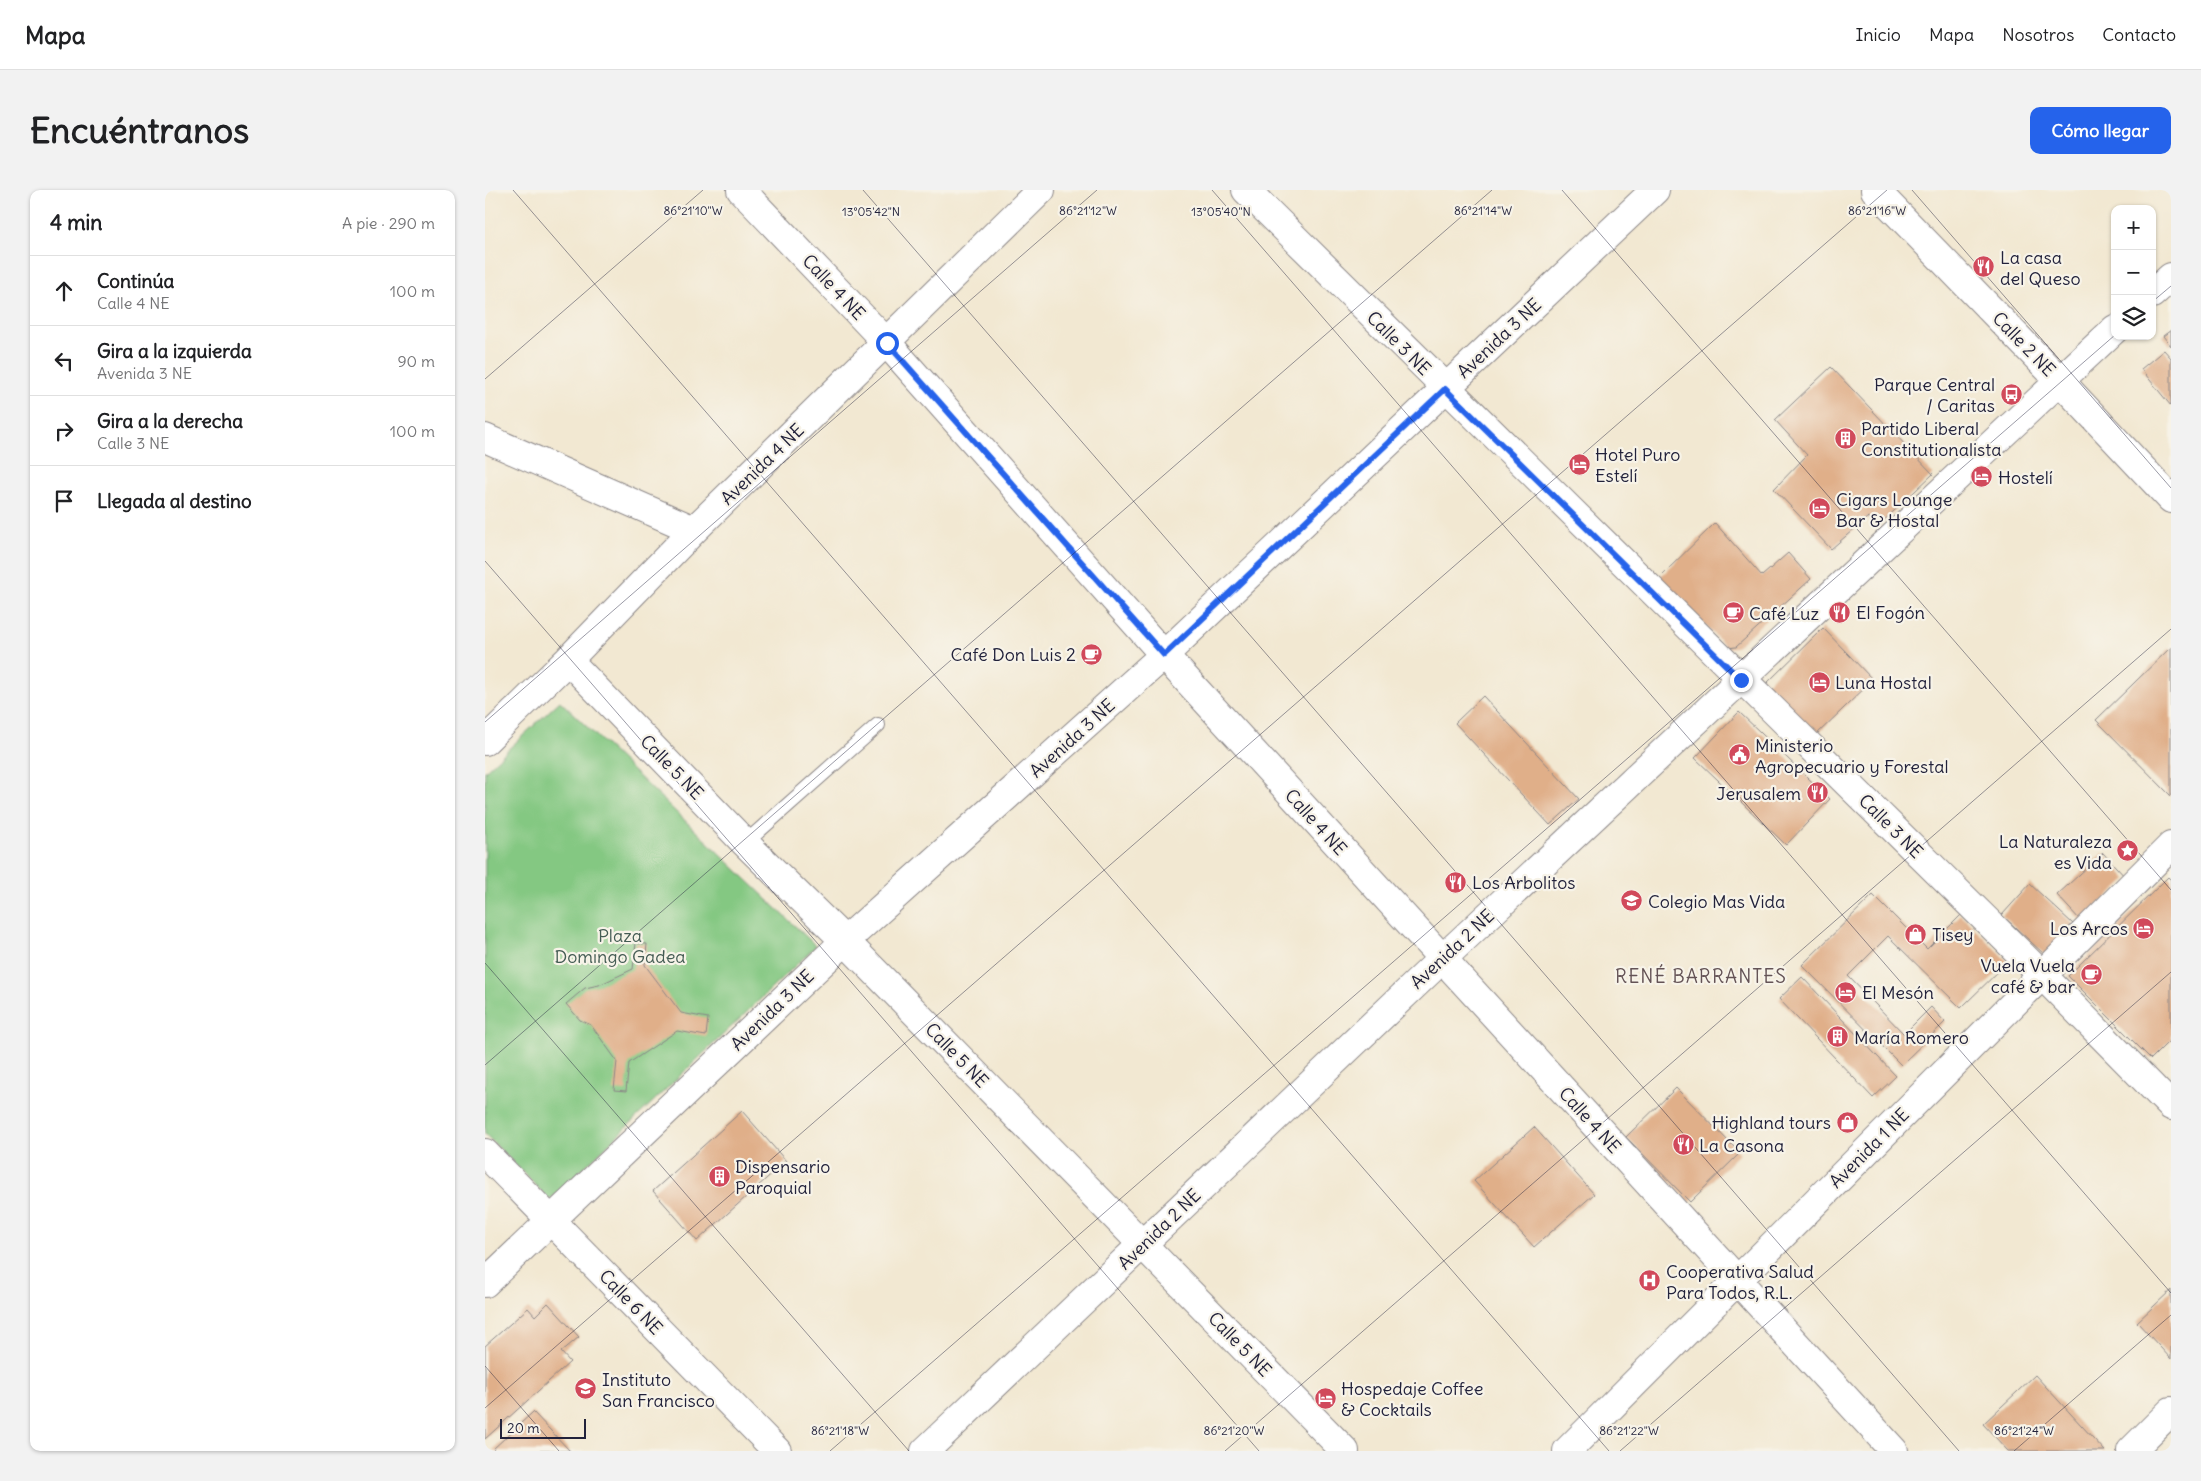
<!DOCTYPE html>
<html lang="es">
<meta charset="utf-8">
<style>
:root{--surface:#fff;--page:#f2f2f2;--text:#202124;--muted:#757577;--line:#e0e0e0;--accent:#2563eb}
body{margin:0;font-family:Delius,sans-serif;background:var(--page);color:var(--text)}
.controls{position:absolute;right:15px;top:15px;display:grid;overflow:hidden;border-radius:10px;box-shadow:0 1px 4px #0004}
.controls button{width:45px;height:45px;display:grid;place-items:center;padding:0;border:0;border-bottom:1px solid var(--line);background:var(--surface);color:var(--text);font:25px sans-serif}
.scale{position:absolute;left:15px;bottom:12px;width:86px;box-sizing:border-box;padding-left:5px;border:2px solid #22223b;border-top:0;font-size:14px;line-height:18px;white-space:nowrap;color:#22223b;-webkit-text-stroke:4px #f7f3e8;paint-order:stroke}
.stop{position:absolute;width:15px;height:15px;margin:-11px;border:4px solid #2563eb;border-radius:50%;background:#fff}
.stop.end{background:#2563eb;border-color:#fff;box-shadow:0 1px 5px #0008}
.list{margin:0;padding:0;list-style:none}
h2{display:flex;justify-content:space-between;align-items:center;height:65px;margin:0;padding:0 20px;font-size:21px}
h2 small{font-size:16px;font-weight:400;color:var(--muted)}
.list li{display:grid;grid-template-columns:32px 1fr auto;gap:15px;align-items:center;box-sizing:border-box;height:70px;padding:0 20px;border-top:1px solid var(--line)}
.list b{display:block;font-size:19px;white-space:nowrap}
.list p{margin:0;font-size:16px;white-space:nowrap;color:var(--muted)}
.list em{font-size:16px;font-style:normal;color:var(--muted)}
.icon{flex:none;width:28px;height:28px;fill:none;stroke:currentColor;stroke-width:2;stroke-linecap:round;stroke-linejoin:round}
.map{position:relative;flex:none;width:1686px;height:1261px;overflow:hidden;border-radius:10px}
header{display:flex;align-items:center;gap:30px;box-sizing:border-box;height:70px;padding:0 25px;background:var(--surface);border-bottom:1px solid var(--line)}
header strong{font-size:24px}
nav{display:flex;gap:28px;margin-inline-start:auto;font-size:18px}
.intro{display:flex;align-items:center;justify-content:space-between;box-sizing:border-box;height:120px;padding:0 30px}
h1{margin:0;font-size:35px}
.button{padding:12px 22px;border-radius:10px;background:var(--accent);color:#fff;font-size:18px;font-weight:700}
main{display:flex;gap:30px;padding:0 30px}
aside{flex:1;background:var(--surface);border-radius:10px;box-shadow:0 1px 4px #0004}
.map>svg:first-child{display:block}
.green{fill:#84c882;stroke:#53755e}
.building{fill:#e0af89}
.lines{fill:none;stroke-linecap:round;stroke-linejoin:round}
.service-casing{stroke:#8a8586;stroke-width:16}
.minor-casing{stroke:#8a8586;stroke-width:30}
.tertiary-casing{stroke:#8a8586;stroke-width:30}
.service{stroke:#fff;stroke-width:14}
.minor{stroke:#fff;stroke-width:28}
.tertiary{stroke:#fff;stroke-width:28}
.route{stroke:#2563eb;stroke-width:6}
.ticks{fill:none;stroke:#22223b;stroke-width:1;stroke-opacity:0.45}
.labels{text-anchor:middle;dominant-baseline:central;stroke-width:4.5;stroke-linejoin:round;paint-order:stroke}
.poi-label{font-size:18px;fill:#22223b;stroke:#f7f3e8;text-anchor:start}
.street-label{font-size:18px;fill:#22223b;stroke:#f7f3e8}
.park-label{font-size:18px;fill:#445c54;stroke:#f7f3e8}
.neighbourhood-label{font-size:19px;letter-spacing:1px;fill:#645356;stroke:#f7f3e8}
.ticks-label{font-size:12px;text-anchor:middle;fill:#22223b;stroke:#f7f3e8;stroke-width:4.5;stroke-linejoin:round;paint-order:stroke}
</style>
<header>
<strong>Mapa</strong>
<nav><a>Inicio</a><a>Mapa</a><a>Nosotros</a><a>Contacto</a></nav>
</header>
<div class="intro"><h1>Encuéntranos</h1><a class="button">Cómo llegar</a></div>
<main>
<aside>
<h2>4 min<small>A pie · 290 m</small></h2>
<ul class="list">
<li><svg class="icon" aria-label="ahead" viewBox="0 0 24 24"><path d="M12 20V5M6 11l6-6 6 6"/></svg><div><b>Continúa</b><p>Calle 4 NE</p></div><em>100 m</em></li>
<li><svg class="icon" aria-label="left" viewBox="0 0 24 24"><path d="M17 20v-9H6M10 6l-5 5 5 5"/></svg><div><b>Gira a la izquierda</b><p>Avenida 3 NE</p></div><em>90 m</em></li>
<li><svg class="icon" aria-label="right" viewBox="0 0 24 24"><path d="M7 20v-9h11M14 6l5 5-5 5"/></svg><div><b>Gira a la derecha</b><p>Calle 3 NE</p></div><em>100 m</em></li>
<li><svg class="icon" aria-label="arrive" viewBox="0 0 24 24"><path d="M6 21V4h12l-3 4 3 4H6"/></svg><div><b>Llegada al destino</b></div></li>
</ul>
</aside>
<div class="map">
<svg width="1686" height="1261" viewBox="0 0 1686 1261">
<rect width="100%" height="100%" fill="#f7f3e8"/>
<filter id="ink" filterUnits="userSpaceOnUse"><feTurbulence type="fractalNoise" baseFrequency=".02" numOctaves="2"/><feDisplacementMap in="SourceGraphic" scale="10" xChannelSelector="R" yChannelSelector="G"/><feConvolveMatrix kernelMatrix="1 2 1 2 8 2 1 2 1" color-interpolation-filters="sRGB"/></filter>
<filter id="wash" filterUnits="userSpaceOnUse"><feTurbulence type="fractalNoise" baseFrequency=".0096" numOctaves="4" result="noise"/><feDisplacementMap in="SourceGraphic" scale="20" xChannelSelector="R" yChannelSelector="G"/><feGaussianBlur stdDeviation="1.12" result="paint"/><feColorMatrix in="noise" values="0 0 0 0 0 0 0 0 0 0 0 0 0 0 0 0 0 1.4 0 .05"/><feComposite in="paint" operator="in"/></filter>
<g filter="url(#wash)">
<rect width="100%" height="100%" fill="#f2e8d2"/>
<path class="green" d="M75,511L331,756L65,1010L0,944V581Z"/>
<g id="blocks">
<path class="building" d="M1686,140V156L1678,146Z
M1679,160L1686,168V216L1656,179Z
M1346,177L1448,284L1392,337L1383,327L1346,359L1289,299L1322,265L1290,230Z
M1230,333L1277,386L1303,363L1326,389L1251,457L1242,458L1174,388Z
M1338,438L1388,490L1330,546L1281,494Z
M1686,457V606L1611,530Z
M998,506L1094,609L1065,635L970,533Z
M1254,522L1345,609L1301,655L1210,568Z
M1618,663L1642,689L1596,731L1572,705Z
M1683,687L1686,690V849L1666,869L1583,786Z
M1545,694L1588,734L1560,765L1517,725Z
M1388,705L1442,759L1476,725L1523,772L1476,818L1403,746L1363,786L1419,844L1446,817L1460,832L1416,875L1317,775Z
M151,753L162,754L160,775L196,823L223,828L221,846L192,841L144,873L141,901L129,900L132,871L106,835L95,830L81,814L100,798L114,795L148,779Z
M1317,787L1411,886L1388,908L1294,809Z
M1191,898L1255,963L1205,1012L1141,947Z
M257,921L301,971L212,1051L168,1001Z
M1049,937L1109,1004L1049,1057L989,991Z
M1686,1100V1169L1652,1132Z
M63,1113L94,1147L76,1162L85,1172L0,1249V1156L43,1118L50,1126Z
M1550,1185L1620,1261H1523L1498,1234Z
M48,1222L85,1261H10L8,1259Z"/>
</g>
</g>
<g filter="url(#ink)">
<use href="#blocks" fill-opacity="0" stroke="#8a8586" stroke-width="1"/>
<g class="lines">
<defs>
<path id="service" d="M260,653L393,535"/>
<path id="minor" d="M256,0L402,153L679,465L1409,1261
M761,0L1557,785L1686,916
M1390,0L1575,191L1686,309
M1667,104L1686,87
M0,248L209,340
M83,470L260,653L360,751L860,1261
M0,551L83,470L209,340L556,0
M0,963L292,1261
M0,1093L360,751L679,465L1170,0
M440,1261L957,769L1630,139"/>
<path id="tertiary" d="M1082,1261L1686,656
M1646,1261L1686,1221"/>
</defs>
<use href="#service" class="service-casing"/>
<use href="#minor" class="minor-casing"/>
<use href="#tertiary" class="tertiary-casing"/>
<use href="#service" class="service"/>
<use href="#minor" class="minor"/>
<use href="#tertiary" class="tertiary"/>
</g>
</g>
<g class="lines" filter="url(#ink)">
<path class="route" d="M402,153L679,465L960,199L1256,490"/>
</g>
<path class="ticks" d="M28,0L1124,1261M378,0L1474,1261M727,0L1686,1103M1077,0L1686,700M1427,0L1686,298M1667,112L1686,96M0,189L218,0M0,371L774,1261M0,532L612,0M0,773L424,1261M0,875L1007,0M0,1176L74,1261M0,1218L1402,0M345,1261L1630,145M740,1261L1686,439M1135,1261L1686,782M1529,1261L1686,1125"/>
<defs>
<symbol id="restaurant-disc" viewBox="-11 -11 22 22"><circle r="9.5" fill="#d1495b" stroke="#f7f3e8"/><path d="M-5-6h1v4h1v-4h1v4h1v-4h1v5L-1.5 .5V6h-2V.5L-5-1ZM5-6V6H3V1.5H1.5Q1.5-4 5-6Z" fill="#fff"/></symbol>
<symbol id="bus-disc" viewBox="-11 -11 22 22"><circle r="9.5" fill="#d1495b" stroke="#f7f3e8"/><path d="M-5-6H5V4H4V6H2V4H-2V6H-4V4H-5ZM-3.5-4V0h7V-4ZM-3.5 1.2v1.5H-2V1.2ZM2 1.2v1.5H3.5V1.2Z" fill="#fff"/></symbol>
<symbol id="building-disc" viewBox="-11 -11 22 22"><circle r="9.5" fill="#d1495b" stroke="#f7f3e8"/><path d="M-4-6H4V6H1V3H-1V6H-4ZM-2.5-4.3h1.7v1.8h-1.7ZM.8-4.3h1.7v1.8H.8ZM-2.5-1h1.7V.8h-1.7ZM.8-1h1.7V.8H.8Z" fill="#fff"/></symbol>
<symbol id="hotel-disc" viewBox="-11 -11 22 22"><circle r="9.5" fill="#d1495b" stroke="#f7f3e8"/><path d="M-6-4.5h1.5V1H6V5H4.5V3h-9V5H-6ZM-4 0a1.8 1.8 0 1 1 3.6 0ZM.5 0V-2.5h3Q6-2.5 6 0Z" fill="#fff"/></symbol>
<symbol id="cafe-disc" viewBox="-11 -11 22 22"><circle r="9.5" fill="#d1495b" stroke="#f7f3e8"/><path d="M-5.5-4.5H6V0H3Q3 3.5 0 3.5H-2.5Q-5.5 3.5-5.5 0ZM3-3.2v2h1.7v-2ZM-6 4.5H4V6H-6Z" fill="#fff"/></symbol>
<symbol id="civic-disc" viewBox="-11 -11 22 22"><circle r="9.5" fill="#d1495b" stroke="#f7f3e8"/><path d="M-.6-6.5H3V-4.5H.6V-3L4-1V1h2V6H-6V1h2V-1L-.6-3ZM-1.2 2.5V6h2.4V2.5Z" fill="#fff"/></symbol>
<symbol id="sight-disc" viewBox="-11 -11 22 22"><circle r="9.5" fill="#d1495b" stroke="#f7f3e8"/><path d="M0-6L1.8-2.2L6-1.7L2.9 1.2L3.7 5.4L0 3.3L-3.7 5.4L-2.9 1.2L-6-1.7L-1.8-2.2Z" fill="#fff"/></symbol>
<symbol id="school-disc" viewBox="-11 -11 22 22"><circle r="9.5" fill="#d1495b" stroke="#f7f3e8"/><path d="M0-5L7-2L0 1L-7-2ZM-4 1L0 2.5L4 1V4Q0 6-4 4Z" fill="#fff"/></symbol>
<symbol id="shop-disc" viewBox="-11 -11 22 22"><circle r="9.5" fill="#d1495b" stroke="#f7f3e8"/><path d="M-5-2.5h2.3a2.7 3.5 0 0 1 5.4 0H5L5.5 6h-11ZM-1.5-2.5h3a1.5 2.3 0 0 0-3 0Z" fill="#fff"/></symbol>
<symbol id="hospital-disc" viewBox="-11 -11 22 22"><circle r="9.5" fill="#d1495b" stroke="#f7f3e8"/><path d="M-5-5h3v3.5h4V-5h3V5h-3V1.5h-4V5h-3Z" fill="#fff"/></symbol>
</defs>
<g fill-rule="evenodd">
<use href="#restaurant-disc" x="1486" y="64" width="25" height="25"/>
<use href="#bus-disc" x="1514" y="192" width="25" height="25"/>
<use href="#building-disc" x="1348" y="236" width="25" height="25"/>
<use href="#hotel-disc" x="1082" y="262" width="25" height="25"/>
<use href="#hotel-disc" x="1484" y="274" width="25" height="25"/>
<use href="#hotel-disc" x="1322" y="306" width="25" height="25"/>
<use href="#restaurant-disc" x="1342" y="410" width="25" height="25"/>
<use href="#cafe-disc" x="1236" y="410" width="25" height="25"/>
<use href="#cafe-disc" x="594" y="452" width="25" height="25"/>
<use href="#hotel-disc" x="1322" y="480" width="25" height="25"/>
<use href="#civic-disc" x="1242" y="552" width="25" height="25"/>
<use href="#restaurant-disc" x="1320" y="590" width="25" height="25"/>
<use href="#sight-disc" x="1630" y="648" width="25" height="25"/>
<use href="#restaurant-disc" x="958" y="680" width="25" height="25"/>
<use href="#school-disc" x="1134" y="698" width="25" height="25"/>
<use href="#hotel-disc" x="1646" y="726" width="25" height="25"/>
<use href="#shop-disc" x="1418" y="732" width="25" height="25"/>
<use href="#cafe-disc" x="1594" y="772" width="25" height="25"/>
<use href="#hotel-disc" x="1348" y="790" width="25" height="25"/>
<use href="#building-disc" x="1340" y="834" width="25" height="25"/>
<use href="#shop-disc" x="1350" y="920" width="25" height="25"/>
<use href="#restaurant-disc" x="1186" y="942" width="25" height="25"/>
<use href="#building-disc" x="222" y="974" width="25" height="25"/>
<use href="#hospital-disc" x="1152" y="1078" width="25" height="25"/>
<use href="#school-disc" x="88" y="1186" width="25" height="25"/>
<use href="#hotel-disc" x="828" y="1196" width="25" height="25"/>
</g>
<g class="labels">
<g class="poi-label">
<text x="1515" y="67">La casa<tspan x="1515" dy="21">del Queso</tspan></text>
<text x="1510" y="194" text-anchor="end">Parque Central<tspan x="1510" dy="21">/ Caritas</tspan></text>
<text x="1376" y="238">Partido Liberal<tspan x="1376" dy="21">Constitutionalista</tspan></text>
<text x="1110" y="264">Hotel Puro<tspan x="1110" dy="21">Estelí</tspan></text>
<text x="1513" y="287">Hostelí</text>
<text x="1351" y="309">Cigars Lounge<tspan x="1351" dy="21">Bar &amp; Hostal</tspan></text>
<text x="1371" y="422">El Fogón</text>
<text x="1264" y="423">Café Luz</text>
<text x="591" y="464" text-anchor="end">Café Don Luis 2</text>
<text x="1350" y="492">Luna Hostal</text>
<text x="1270" y="555">Ministerio<tspan x="1270" dy="21">Agropecuario y Forestal</tspan></text>
<text x="1316" y="603" text-anchor="end">Jerusalem</text>
<text x="1627" y="651" text-anchor="end">La Naturaleza<tspan x="1627" dy="21">es Vida</tspan></text>
<text x="987" y="692">Los Arbolitos</text>
<text x="1163" y="711">Colegio Mas Vida</text>
<text x="1643" y="738" text-anchor="end">Los Arcos</text>
<text x="1447" y="744">Tisey</text>
<text x="1590" y="775" text-anchor="end">Vuela Vuela<tspan x="1590" dy="21">café &amp; bar</tspan></text>
<text x="1377" y="802">El Mesón</text>
<text x="1369" y="847">María Romero</text>
<text x="1346" y="932" text-anchor="end">Highland tours</text>
<text x="1214" y="955">La Casona</text>
<text x="250" y="976">Dispensario<tspan x="250" dy="21">Paroquial</tspan></text>
<text x="1181" y="1081">Cooperativa Salud<tspan x="1181" dy="21">Para Todos, R.L.</tspan></text>
<text x="117" y="1189">Instituto<tspan x="117" dy="21">San Francisco</tspan></text>
<text x="856" y="1198">Hospedaje Coffee<tspan x="856" dy="21">&amp; Cocktails</tspan></text>
</g>
<g class="street-label">
<text transform="translate(349 97) rotate(47)">Calle 4 NE</text>
<text transform="translate(1014 148) rotate(-43)">Avenida 3 NE</text>
<text transform="translate(914 153) rotate(45)">Calle 3 NE</text>
<text transform="translate(1539 154) rotate(46)">Calle 2 NE</text>
<text transform="translate(277 274) rotate(-44)">Avenida 4 NE</text>
<text transform="translate(587 548) rotate(-42)">Avenida 3 NE</text>
<text transform="translate(187 577) rotate(46)">Calle 5 NE</text>
<text transform="translate(831 632) rotate(48)">Calle 4 NE</text>
<text transform="translate(1406 636) rotate(45)">Calle 3 NE</text>
<text transform="translate(967 759) rotate(-43)">Avenida 2 NE</text>
<text transform="translate(287 820) rotate(-44)">Avenida 3 NE</text>
<text transform="translate(472 865) rotate(46)">Calle 5 NE</text>
<text transform="translate(1105 930) rotate(48)">Calle 4 NE</text>
<text transform="translate(1384 958) rotate(-45)">Avenida 1 NE</text>
<text transform="translate(674 1039) rotate(-44)">Avenida 2 NE</text>
<text transform="translate(146 1112) rotate(46)">Calle 6 NE</text>
<text transform="translate(755 1154) rotate(46)">Calle 5 NE</text>
</g>
<g class="park-label">
<text x="135" y="745">Plaza<tspan x="135" dy="21">Domingo Gadea</tspan></text>
</g>
<g class="neighbourhood-label">
<text x="1216" y="786">RENÉ BARRANTES</text>
</g>
</g>
<g class="ticks-label">
<text x="208" y="25">86°21'10"W</text>
<text x="603" y="25">86°21'12"W</text>
<text x="998" y="25">86°21'14"W</text>
<text x="1392" y="25">86°21'16"W</text>
<text x="386" y="26">13°05'42"N</text>
<text x="736" y="26">13°05'40"N</text>
<text x="355" y="1245">86°21'18"W</text>
<text x="749" y="1245">86°21'20"W</text>
<text x="1144" y="1245">86°21'22"W</text>
<text x="1539" y="1245">86°21'24"W</text>
</g>
</svg>
<div class="controls">
<button>+</button>
<button>−</button>
<button><svg class="icon" aria-label="layers" viewBox="0 0 24 24"><path d="M12 4l9 5-9 5-9-5zM3 14l9 5 9-5"/></svg></button>
</div>
<div class="scale">20 m</div>
<div class="stop" style="left:402px;top:153px"></div>
<div class="stop end" style="left:1256px;top:490px"></div>
</div>
</main>
